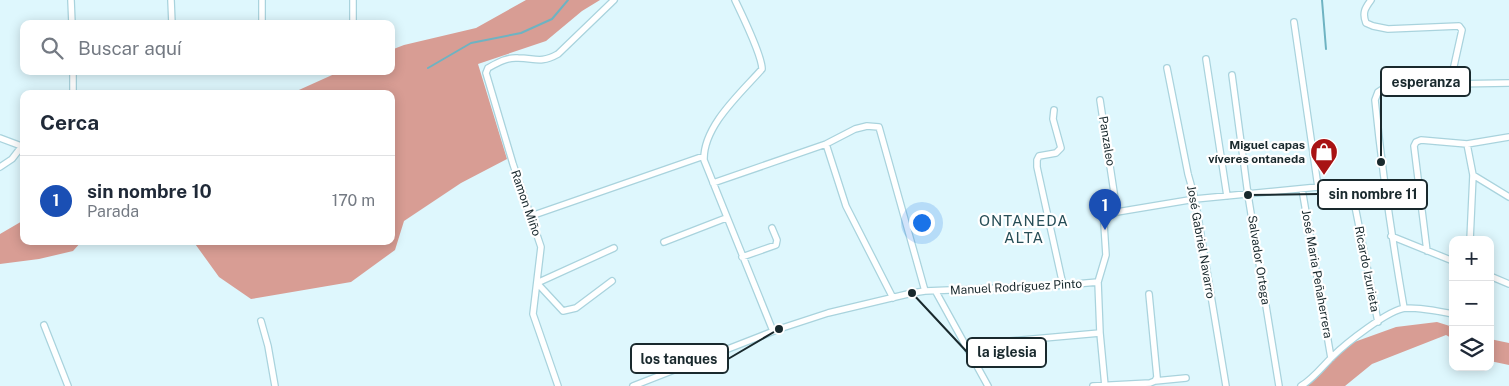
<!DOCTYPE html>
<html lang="es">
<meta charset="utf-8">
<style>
:root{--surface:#fff;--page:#f2f2f3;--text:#1f2937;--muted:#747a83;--line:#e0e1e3;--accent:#111827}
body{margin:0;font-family:"Public Sans",sans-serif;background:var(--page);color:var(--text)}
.controls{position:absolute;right:15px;bottom:15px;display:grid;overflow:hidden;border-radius:10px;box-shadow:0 2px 12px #0003}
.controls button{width:45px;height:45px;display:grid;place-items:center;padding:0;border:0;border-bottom:1px solid var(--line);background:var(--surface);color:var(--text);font:25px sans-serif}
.you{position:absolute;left:921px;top:222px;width:18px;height:18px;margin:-12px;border:4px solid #fff;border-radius:50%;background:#1a73e8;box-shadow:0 0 0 8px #1a73e833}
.badge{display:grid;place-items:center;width:32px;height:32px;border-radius:50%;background:var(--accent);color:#fff;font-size:16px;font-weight:700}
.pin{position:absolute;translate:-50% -41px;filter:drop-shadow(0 1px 2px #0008)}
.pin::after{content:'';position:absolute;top:26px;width:18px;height:15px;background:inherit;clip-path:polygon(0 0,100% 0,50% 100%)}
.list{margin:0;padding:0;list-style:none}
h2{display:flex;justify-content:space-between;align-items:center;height:65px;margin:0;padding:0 20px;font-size:21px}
h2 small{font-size:16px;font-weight:400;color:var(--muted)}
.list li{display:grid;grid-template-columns:32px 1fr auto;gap:15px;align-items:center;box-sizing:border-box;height:90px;padding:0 20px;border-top:1px solid var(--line)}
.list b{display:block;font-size:19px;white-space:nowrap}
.list p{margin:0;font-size:16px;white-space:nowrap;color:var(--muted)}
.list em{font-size:16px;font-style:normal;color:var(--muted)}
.icon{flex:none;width:28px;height:28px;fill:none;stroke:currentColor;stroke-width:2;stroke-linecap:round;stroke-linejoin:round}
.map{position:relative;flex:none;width:1509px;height:386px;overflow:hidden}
.search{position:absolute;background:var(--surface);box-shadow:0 2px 12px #0003;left:20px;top:20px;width:375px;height:55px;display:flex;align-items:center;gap:12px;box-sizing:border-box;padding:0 18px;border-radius:10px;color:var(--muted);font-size:19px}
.panel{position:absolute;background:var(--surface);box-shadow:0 2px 12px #0003;left:20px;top:90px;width:375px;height:155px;border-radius:10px}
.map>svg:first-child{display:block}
.forest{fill:#d89d94}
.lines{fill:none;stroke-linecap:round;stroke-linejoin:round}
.stream{stroke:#6eb3c2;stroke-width:2}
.minor-casing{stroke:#a9d3dd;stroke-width:8}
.minor{stroke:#fff;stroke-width:5.5}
.labels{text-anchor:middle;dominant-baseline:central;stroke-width:4.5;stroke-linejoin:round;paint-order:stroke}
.street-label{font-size:12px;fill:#19292d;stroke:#fff}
.poi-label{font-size:12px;font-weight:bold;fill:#19292d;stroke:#fff;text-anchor:end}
.quarter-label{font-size:15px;letter-spacing:1px;fill:#274e57;stroke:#fff}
.leader{fill:none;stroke:#19292d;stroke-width:2}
.callout-dot{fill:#19292d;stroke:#fff;stroke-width:2}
.callout{fill:#fff;stroke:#19292d;stroke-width:2}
.callout-label{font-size:14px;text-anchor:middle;font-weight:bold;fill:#19292d}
</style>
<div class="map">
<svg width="1509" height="386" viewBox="0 0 1509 386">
<rect width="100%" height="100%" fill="#def7fd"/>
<path class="forest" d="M526,0H600L582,11L546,41L478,64L507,159L461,183L404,221L395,250L351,282L251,299L219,277L193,241H391V94H290L341,71H391V50L404,45L476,28Z
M24,220V241H82L73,251L39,259L0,264V234Z
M1437,322L1453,327V339L1446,335L1372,364L1345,386H1302L1346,345L1396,327Z
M1490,339L1509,343V365L1490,361Z"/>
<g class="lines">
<path class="stream" d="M1322,0L1326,49
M428,68L471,43L521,33L552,19L568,0"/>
<defs>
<path id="minor" d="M71,0L72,24
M171,0L172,24
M262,0V24
M353,0V24
M735,0C742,15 762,55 762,69C741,93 703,126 704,160L773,331
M1371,0C1365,8 1362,13 1366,23L1373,26L1388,29L1459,26L1462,30L1450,84
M1294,22L1318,187
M1206,59L1227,196
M1167,68L1188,174L1195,199L1226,386
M73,71V94
M1232,75L1248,195L1279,386
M1100,100L1117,212
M1054,110L1053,119L1061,148L1056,153L1039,156L1037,160V167L1063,285
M0,138L24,147
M826,144L846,206L893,298
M1467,144L1473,175L1470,240
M0,167L12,159L22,146
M1473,175L1509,197
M713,183L826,144L855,129L867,126L879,127L925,291
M1351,186L1378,322
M1302,189L1331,358
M531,216L704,156
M1391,236L1453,261
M664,242L726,218
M1427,251L1414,146L1416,142L1421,140L1467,144L1509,137
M742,257L776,245L777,240L772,228
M1490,276L1509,284
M612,281L576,308L563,311L537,283L614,248
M1098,282L1100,333L1105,386
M936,292L988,386
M1404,308C1392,239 1382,170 1375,100L1378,92L1384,88L1450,84L1509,83
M261,321L268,346L275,386
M44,325L68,386
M965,345L1100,333
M1155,381L1186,378
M558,386L533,314L541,247L513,164L486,73L488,68C497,63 507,57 518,58C535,58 540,64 558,54L614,0
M633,386L779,329L828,313L912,293L925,291L1053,286L1098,282L1106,255L1104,224L1109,216L1117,212L1195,199L1318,187L1384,184
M1093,386L1150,383L1155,381L1157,377L1149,294
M1301,386C1313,379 1322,367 1332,357C1345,344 1389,309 1406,308C1422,308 1438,311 1453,314"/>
</defs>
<use href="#minor" class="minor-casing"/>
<use href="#minor" class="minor"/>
</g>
<defs>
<symbol id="shop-pin" viewBox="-11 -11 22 30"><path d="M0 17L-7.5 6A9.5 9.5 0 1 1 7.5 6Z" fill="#a81314" stroke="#fff"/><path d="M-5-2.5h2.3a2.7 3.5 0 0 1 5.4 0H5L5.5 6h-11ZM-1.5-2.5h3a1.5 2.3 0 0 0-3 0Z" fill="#fff"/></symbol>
</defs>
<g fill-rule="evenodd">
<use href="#shop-pin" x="1308" y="136" width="32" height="43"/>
</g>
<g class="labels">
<g class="street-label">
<text transform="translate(1107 141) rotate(81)">Panzaleo</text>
<text transform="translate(526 203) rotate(71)">Ramon Miño</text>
<text transform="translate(1201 242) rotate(80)">José Gabriel Navarro</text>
<text transform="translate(1259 260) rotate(81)">Salvador Ortega</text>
<text transform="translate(1367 269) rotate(79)">Ricardo Izurieta</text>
<text transform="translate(1317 274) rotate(80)">José Maria Peñaherrera</text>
<text transform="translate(1016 287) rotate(-3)">Manuel Rodríguez Pinto</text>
</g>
<g class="poi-label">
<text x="1305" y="145">Miguel capas<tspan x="1305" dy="14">víveres ontaneda</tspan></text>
</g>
<g class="quarter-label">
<text x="1024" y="220">ONTANEDA<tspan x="1024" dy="17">ALTA</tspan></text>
</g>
</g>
<path class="leader" d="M1381 162L1381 82M1248 195L1318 194M912 293L967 352M779 329L728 359"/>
<g class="callout-dot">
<circle cx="1381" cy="162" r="5"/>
<circle cx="1248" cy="195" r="5"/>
<circle cx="912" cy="293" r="5"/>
<circle cx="779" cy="329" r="5"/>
</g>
<g class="callout">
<rect x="1381" y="67" width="89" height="29" rx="5"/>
<rect x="1318" y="180" width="109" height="29" rx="5"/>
<rect x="967" y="338" width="79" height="29" rx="5"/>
<rect x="631" y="344" width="97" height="29" rx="5"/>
</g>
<g class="callout-label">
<text x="1426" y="87">esperanza</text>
<text x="1373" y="199">sin nombre 11</text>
<text x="1007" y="357">la iglesia</text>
<text x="679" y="364">los tanques</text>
</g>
</svg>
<div class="controls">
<button>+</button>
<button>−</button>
<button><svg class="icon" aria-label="layers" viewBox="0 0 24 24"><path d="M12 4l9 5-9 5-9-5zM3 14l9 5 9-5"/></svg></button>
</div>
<div class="you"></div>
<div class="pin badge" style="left:1105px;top:230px;background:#1a4fb4">1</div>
<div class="search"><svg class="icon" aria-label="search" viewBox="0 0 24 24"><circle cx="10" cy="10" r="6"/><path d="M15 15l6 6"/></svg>Buscar aquí</div>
<section class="panel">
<h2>Cerca<small></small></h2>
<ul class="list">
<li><span class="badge" style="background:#1a4fb4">1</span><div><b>sin nombre 10</b><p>Parada</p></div><em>170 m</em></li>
</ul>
</section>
</div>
